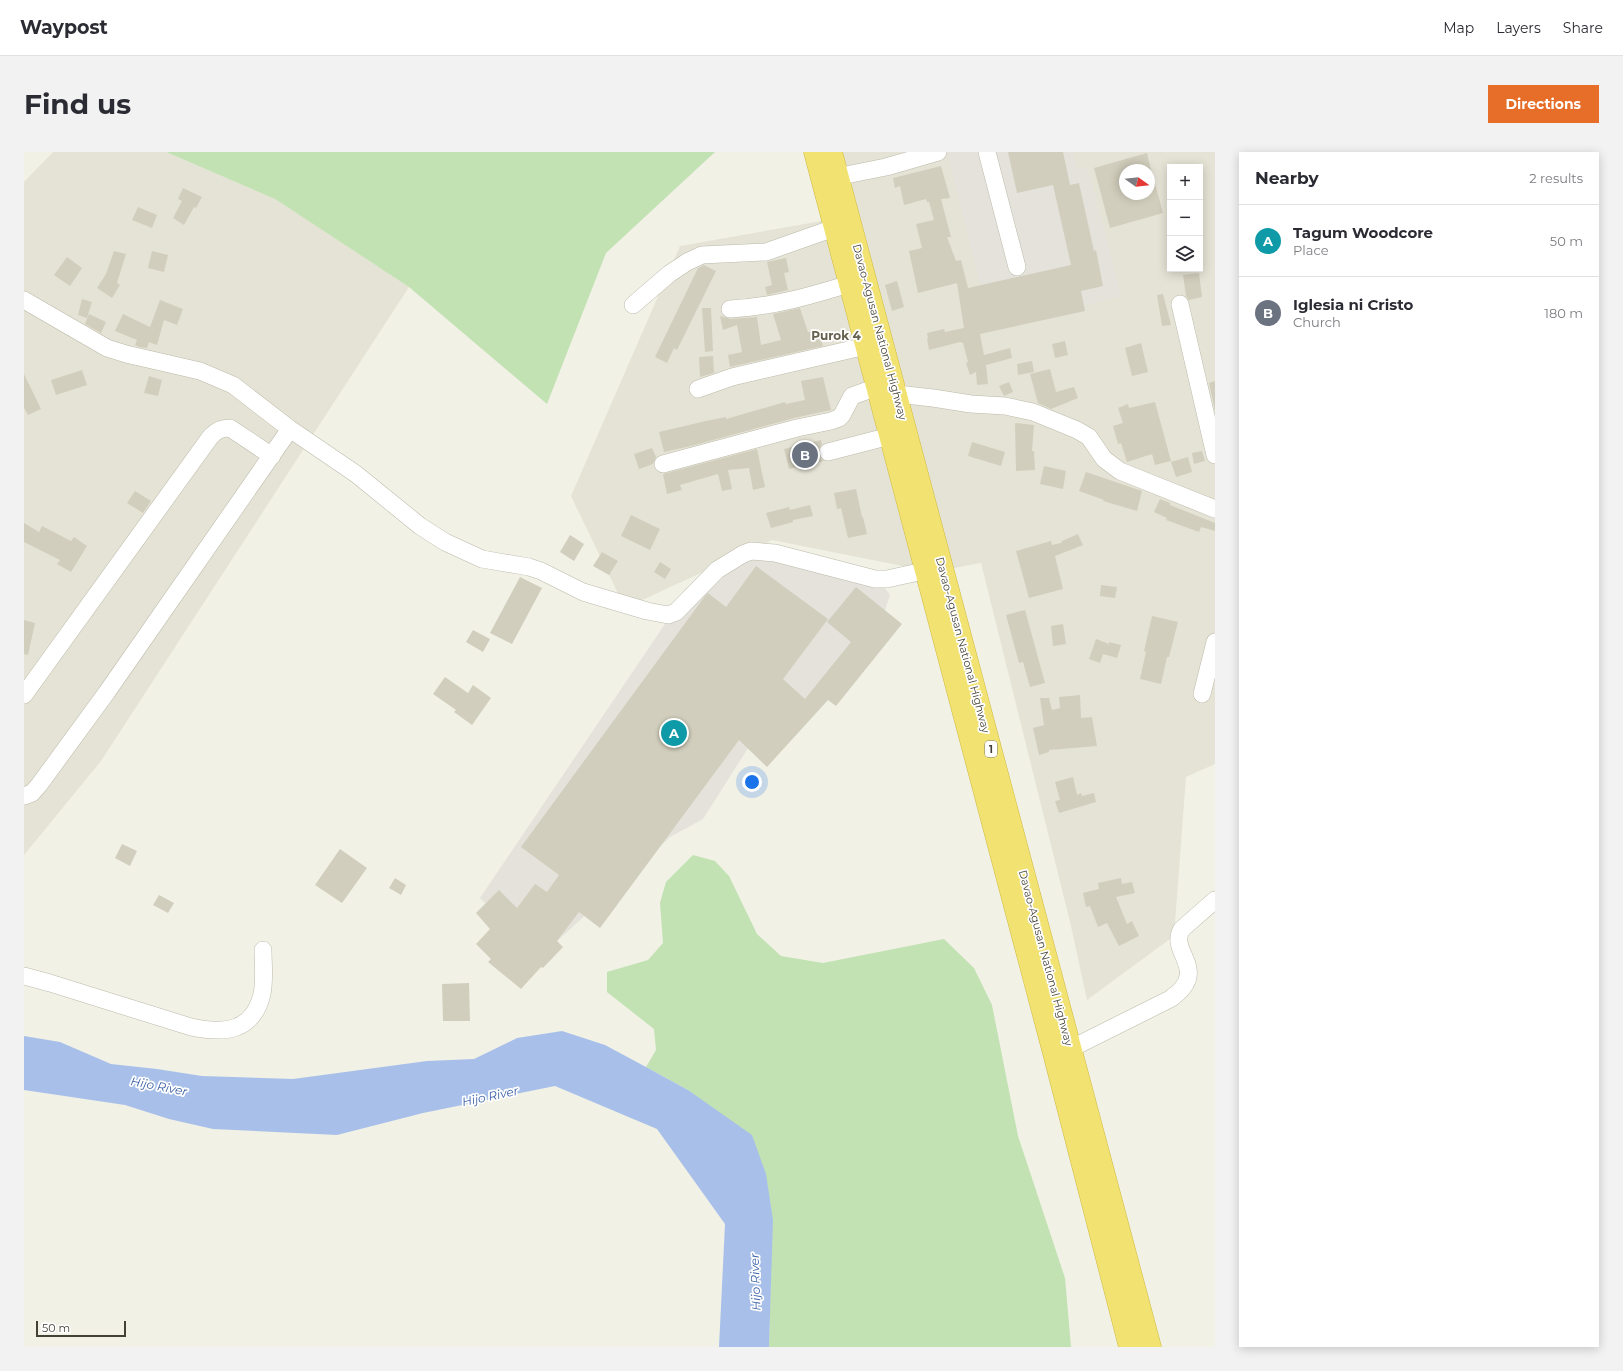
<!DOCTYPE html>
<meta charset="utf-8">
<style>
:root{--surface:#fff;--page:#f2f2f3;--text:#2b2b33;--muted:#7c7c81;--line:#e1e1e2;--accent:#e66e29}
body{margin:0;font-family:Montserrat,sans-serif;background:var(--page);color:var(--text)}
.controls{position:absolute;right:12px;top:12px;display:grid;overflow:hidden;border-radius:0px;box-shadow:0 2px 10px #0003}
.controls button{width:36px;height:36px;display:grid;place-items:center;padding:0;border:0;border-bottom:1px solid var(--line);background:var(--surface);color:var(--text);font:20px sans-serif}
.compass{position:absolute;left:1095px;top:12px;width:36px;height:36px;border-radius:50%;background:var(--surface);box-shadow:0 2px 10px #0003;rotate:105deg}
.scale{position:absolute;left:12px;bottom:10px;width:90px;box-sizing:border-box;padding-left:4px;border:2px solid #444136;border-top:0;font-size:11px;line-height:14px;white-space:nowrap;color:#444136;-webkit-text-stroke:3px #fff;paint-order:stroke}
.you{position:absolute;left:728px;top:630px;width:14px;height:14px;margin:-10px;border:3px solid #fff;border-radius:50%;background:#1a73e8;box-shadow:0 0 0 6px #1a73e833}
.badge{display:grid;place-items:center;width:26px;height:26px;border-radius:50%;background:var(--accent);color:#fff;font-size:13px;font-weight:700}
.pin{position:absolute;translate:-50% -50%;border:2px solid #fff;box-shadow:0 1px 4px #0006}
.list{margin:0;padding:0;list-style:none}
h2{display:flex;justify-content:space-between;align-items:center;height:52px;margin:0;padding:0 16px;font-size:17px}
h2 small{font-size:13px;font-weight:400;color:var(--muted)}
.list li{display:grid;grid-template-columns:26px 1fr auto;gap:12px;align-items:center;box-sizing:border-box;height:72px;padding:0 16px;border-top:1px solid var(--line)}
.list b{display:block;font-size:15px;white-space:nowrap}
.list p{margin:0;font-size:13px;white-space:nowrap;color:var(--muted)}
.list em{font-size:13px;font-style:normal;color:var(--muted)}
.icon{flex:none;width:22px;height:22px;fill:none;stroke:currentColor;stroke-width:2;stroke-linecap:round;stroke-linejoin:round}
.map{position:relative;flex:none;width:1191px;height:1195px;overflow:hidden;border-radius:0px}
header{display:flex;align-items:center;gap:24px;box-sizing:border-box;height:56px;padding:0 20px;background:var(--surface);border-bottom:1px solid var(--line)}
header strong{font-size:19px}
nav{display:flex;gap:22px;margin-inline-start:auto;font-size:14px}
.intro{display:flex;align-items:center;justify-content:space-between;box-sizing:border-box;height:96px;padding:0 24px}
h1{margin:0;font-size:28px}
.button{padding:10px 18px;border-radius:0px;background:var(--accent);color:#fff;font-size:14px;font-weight:700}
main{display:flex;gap:24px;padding:0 24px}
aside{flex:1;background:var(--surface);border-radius:0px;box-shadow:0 2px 10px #0003}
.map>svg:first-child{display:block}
.residential{fill:#e5e3d5;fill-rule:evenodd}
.industrial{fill:#e4e2db}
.green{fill:#c2e2b3}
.water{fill:#a8c0e9}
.building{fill:#d2cebd}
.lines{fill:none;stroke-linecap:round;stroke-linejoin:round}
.minor-casing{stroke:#bcbaaa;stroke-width:18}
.highway-casing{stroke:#cfba43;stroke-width:23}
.minor{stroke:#fff;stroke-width:17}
.highway{stroke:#f1e272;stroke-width:22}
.labels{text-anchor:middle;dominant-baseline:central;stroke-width:3.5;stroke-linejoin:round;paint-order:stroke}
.shield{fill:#fff;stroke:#7c7a72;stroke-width:1}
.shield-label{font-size:10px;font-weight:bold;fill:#444136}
.street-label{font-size:11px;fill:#444136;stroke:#fff}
.neighbourhood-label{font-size:12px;font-weight:bold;fill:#65614e;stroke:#fff}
.water-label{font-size:12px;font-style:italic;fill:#3960a5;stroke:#fff}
</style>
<header>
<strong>Waypost</strong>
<nav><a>Map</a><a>Layers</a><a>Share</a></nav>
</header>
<div class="intro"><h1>Find us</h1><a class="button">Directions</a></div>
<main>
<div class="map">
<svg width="1191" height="1195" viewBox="0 0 1191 1195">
<rect width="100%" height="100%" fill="#f1f1e6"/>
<path class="residential" d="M29,0H142L251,47L385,135L77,609L0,703V30Z
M816,0H1191V612L1162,625L1150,784L1063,848L1047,774L957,411L909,420L748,388L601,456L547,344L656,94L803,68ZM1146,15H1176V117H1146ZM1101,18H1125V42H1101Z"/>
<path class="industrial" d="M923,0H1049L1054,18L1064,15L1097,144L967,178Z
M730,400L858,432L866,443L858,467L814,536L733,582L679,667L646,685L517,804L456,746L643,469Z"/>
<path class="green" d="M142,0H691L582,101L523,252L385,135L251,47Z
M669,703L691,709L705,724L733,782L757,804L799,811L920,787L950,816L968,853L994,984L1041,1126L1047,1195H745L747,1113L664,938L622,915L632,898L630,877L583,840V820L624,808L639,791L636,751L642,730Z"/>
<path class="water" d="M538,879L581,893L622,915L664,938L728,983L742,1022L749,1068L745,1195H695L701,1072L633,977L531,934L399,961L313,983L189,977L145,967L101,953L0,938V884L36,890L87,912L133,917L178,924L269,927L403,909L450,907L493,886Z"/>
<path class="building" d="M984,0H1039L1046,33L1055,31L1070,99L1072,98L1079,134L1057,139L1061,159L956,182L960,203L986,196L988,206L962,213L964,232L953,233L952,220L946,223L942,211L944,210L939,191L936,190L905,198L903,187H904L903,181L920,177L921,180L940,176L933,131L894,141L885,99L898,96L892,72L910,68L905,50H903L902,47L880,53L876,34L871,36L869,26L917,14L926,46L917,47L927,85H923L932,109L937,108L944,136L1047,113L1029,33L993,41Z
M1123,1L1127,18H1101V42H1125V20H1128L1139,61L1086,76L1070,16Z
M159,36L178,45L172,56L170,55L160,73L149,66L158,49L154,47Z
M114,55L133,63L128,76L108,68Z
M90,99L102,102L93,131L96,133L88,146L73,136L82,122Z
M128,99L144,103L140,120L124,116Z
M43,105L58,116L46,134L30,123Z
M762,106L765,120L760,121L764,138L743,143L741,135L748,133L743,110Z
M680,113L692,119L653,198L650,196L643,211L631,205L674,116Z
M1175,121L1178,145L1165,148L1162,144L1159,123Z
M873,129L880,155L868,159L861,133Z
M1139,142L1147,173L1138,174L1133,143Z
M58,147L68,150L63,166L54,163Z
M136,148L159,157L153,173L140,168L133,193L125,190L123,196L115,195L111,193L113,188L91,179L99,162L126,175Z
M678,156H687L689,199L681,200Z
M776,156L784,180L794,178L799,194L706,215L704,203L718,200L713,173L699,178L696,164L707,167L733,165L737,193L757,188L749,162Z
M65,162L82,170L77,181L61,172Z
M1041,189L1044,203L1031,206L1028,192Z
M1117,191L1124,220L1108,224L1101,196Z
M689,204L690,221L676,225L675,205Z
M1008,209L1010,220L994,223L993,212Z
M1026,217L1032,240L1050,235L1054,246L1027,257L1014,251L1006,222Z
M58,218L63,233L32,243L27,228Z
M0,222L17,257L4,263L0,256Z
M125,224L138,228L134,244L120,241Z
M799,225L807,258L770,266L667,294L640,300L635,280L682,269L702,265V267L761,250L762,252L781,248L777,229Z
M1191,229V259L1185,231Z
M985,230L989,240L980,244L975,234Z
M1131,250L1147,309L1131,313L1128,302L1103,310L1097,291L1094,292L1089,274L1099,271L1094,256L1104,252L1105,256Z
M991,271L1010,273L1008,299H1010L1011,318L992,319Z
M797,288L798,292L795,297L794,302L797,307L800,309L765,317L760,297Z
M948,290L981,300L977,314L944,304Z
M628,296L632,305L629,312L615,317L610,302Z
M733,297L741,335L729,338L725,316L704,318L708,337L698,339L694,322L656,333L658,338L643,342L639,322Z
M1178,299L1181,309L1170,312L1168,301Z
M1164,305L1168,320L1152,325L1147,310Z
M1020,314L1042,319L1039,337L1016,332Z
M1062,320L1118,339L1113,359L1079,349L1080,348L1055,339Z
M832,337L838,365H839L843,382L824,386L817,356L813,357L810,341Z
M111,339L127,349L119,361L103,351Z
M1136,347L1146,351V353L1191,371V379L1177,375L1175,380L1142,368L1143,366L1130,360Z
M786,353L789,364L769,368V370L747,376L742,361L765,355L766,358Z
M607,363L636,377L626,398L597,384Z
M0,371L15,380L18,374L47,389L50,385L63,394L47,420L33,412L36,408L0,390Z
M1054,382L1059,393L1031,404L1039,437L1005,446L992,399L1027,389L1028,393L1037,391L1038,389Z
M546,383L560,392L550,409L536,400Z
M578,400L594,409L585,423L569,414Z
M636,410L647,417L641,427L630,420Z
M732,414L804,467L759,527L781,547L827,490L803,470L832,435L878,472L812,554L804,548L743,615L715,588L576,776L555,760L533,789L539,795L519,816L517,815L497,837L464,810L467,807L452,792L466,777L452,761L475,738L493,756L511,732L523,740L535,723L497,695L681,444L684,441L702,455Z
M496,425L518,436L488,492L466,481Z
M1077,433L1093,435L1091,446L1076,444Z
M1001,458L1021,531L1006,535L999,510L995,511L982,463Z
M1128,464L1154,470L1145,505H1143L1137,532L1116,527L1122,500L1120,499Z
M0,468L11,471L4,503L0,502Z
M1039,472L1042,492L1029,494L1027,474Z
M449,478L466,487L459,500L442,490Z
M1072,487L1085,492V490L1097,493L1093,506L1079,502L1076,511L1065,507Z
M421,525L444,541L449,533L467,546L448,573L430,560L432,558L409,542Z
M1056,543L1057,566L1068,565L1073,594L1025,598V600L1015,603L1009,576L1020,573L1016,546H1025L1028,558L1036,556L1035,545Z
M1049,625L1053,643L1057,641L1058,644L1070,641L1072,650L1035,661L1031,649L1036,648L1031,630Z
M98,692L113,699L106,714L91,706Z
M316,697L343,716L318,751L291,733Z
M371,726L382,733L377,743L365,736Z
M1097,726L1098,732L1108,730L1111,741L1092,745L1103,772L1108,769L1115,784L1095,794L1083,771L1074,775L1066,754L1062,755L1059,741L1075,737L1074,731Z
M135,743L150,751L144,761L129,753Z
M445,831L446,869H419L418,832Z"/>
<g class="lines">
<defs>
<path id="minor" d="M963,0L993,115
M802,27L862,15L914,0
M0,148L83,196L102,202L176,219L209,233L266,277L332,322L396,374L421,390L458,407L505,415L517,419L559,440L623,459L644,463L652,460L693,418L719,402L727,399L751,401L851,427H863L913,416
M1156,152L1191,303
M609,153L645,122L663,110L678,103L742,100L810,76
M706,157C748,155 786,144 825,132
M674,237L708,225L842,194
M873,242L909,246L947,252L981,254L1009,260L1053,278L1065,285L1080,307L1096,319L1191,357
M804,300L866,284
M639,312L773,276L807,269L815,266L818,263L828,244L853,235
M1178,542L1191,490
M0,543L187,284C193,278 198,276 206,276L248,304
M0,644L8,641L15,633L83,540L266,277
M0,824L26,831L167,875C200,882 229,880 238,842C241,828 239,812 239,798
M1046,897L1146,847C1188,818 1143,800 1158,777L1191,748"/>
<path id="highway" d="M791,0L1030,901L1106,1195
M807,0L1126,1195"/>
</defs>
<use href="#minor" class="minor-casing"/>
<use href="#highway" class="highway-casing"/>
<use href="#minor" class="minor"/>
<use href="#highway" class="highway"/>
</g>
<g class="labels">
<rect class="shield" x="961" y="589" width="12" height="16" rx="3"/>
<g class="shield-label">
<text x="967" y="597">1</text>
</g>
<g class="street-label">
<text transform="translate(856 180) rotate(75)">Davao-Agusan National Highway</text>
<text transform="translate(939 493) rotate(75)">Davao-Agusan National Highway</text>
<text transform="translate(1022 806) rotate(75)">Davao-Agusan National Highway</text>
</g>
<g class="neighbourhood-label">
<text x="812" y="183">Purok 4</text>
</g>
<g class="water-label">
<text transform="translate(135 934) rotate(11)">Hijo River</text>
<text transform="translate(466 944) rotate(-12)">Hijo River</text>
<text transform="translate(731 1130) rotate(-92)">Hijo River</text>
</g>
</g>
</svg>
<div class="controls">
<button>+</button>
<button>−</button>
<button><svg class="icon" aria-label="layers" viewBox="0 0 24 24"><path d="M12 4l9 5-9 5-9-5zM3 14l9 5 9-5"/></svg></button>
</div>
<svg class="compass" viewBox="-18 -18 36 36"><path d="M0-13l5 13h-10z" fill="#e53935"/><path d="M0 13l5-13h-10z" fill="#7c7c81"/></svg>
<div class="scale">50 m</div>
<div class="you"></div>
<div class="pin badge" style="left:650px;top:581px;background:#0f9aa8">A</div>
<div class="pin badge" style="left:781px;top:303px;background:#6b7280">B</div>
</div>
<aside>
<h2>Nearby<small>2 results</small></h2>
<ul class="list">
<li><span class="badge" style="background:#0f9aa8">A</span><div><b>Tagum Woodcore</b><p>Place</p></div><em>50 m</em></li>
<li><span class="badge" style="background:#6b7280">B</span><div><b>Iglesia ni Cristo</b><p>Church</p></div><em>180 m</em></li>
</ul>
</aside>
</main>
